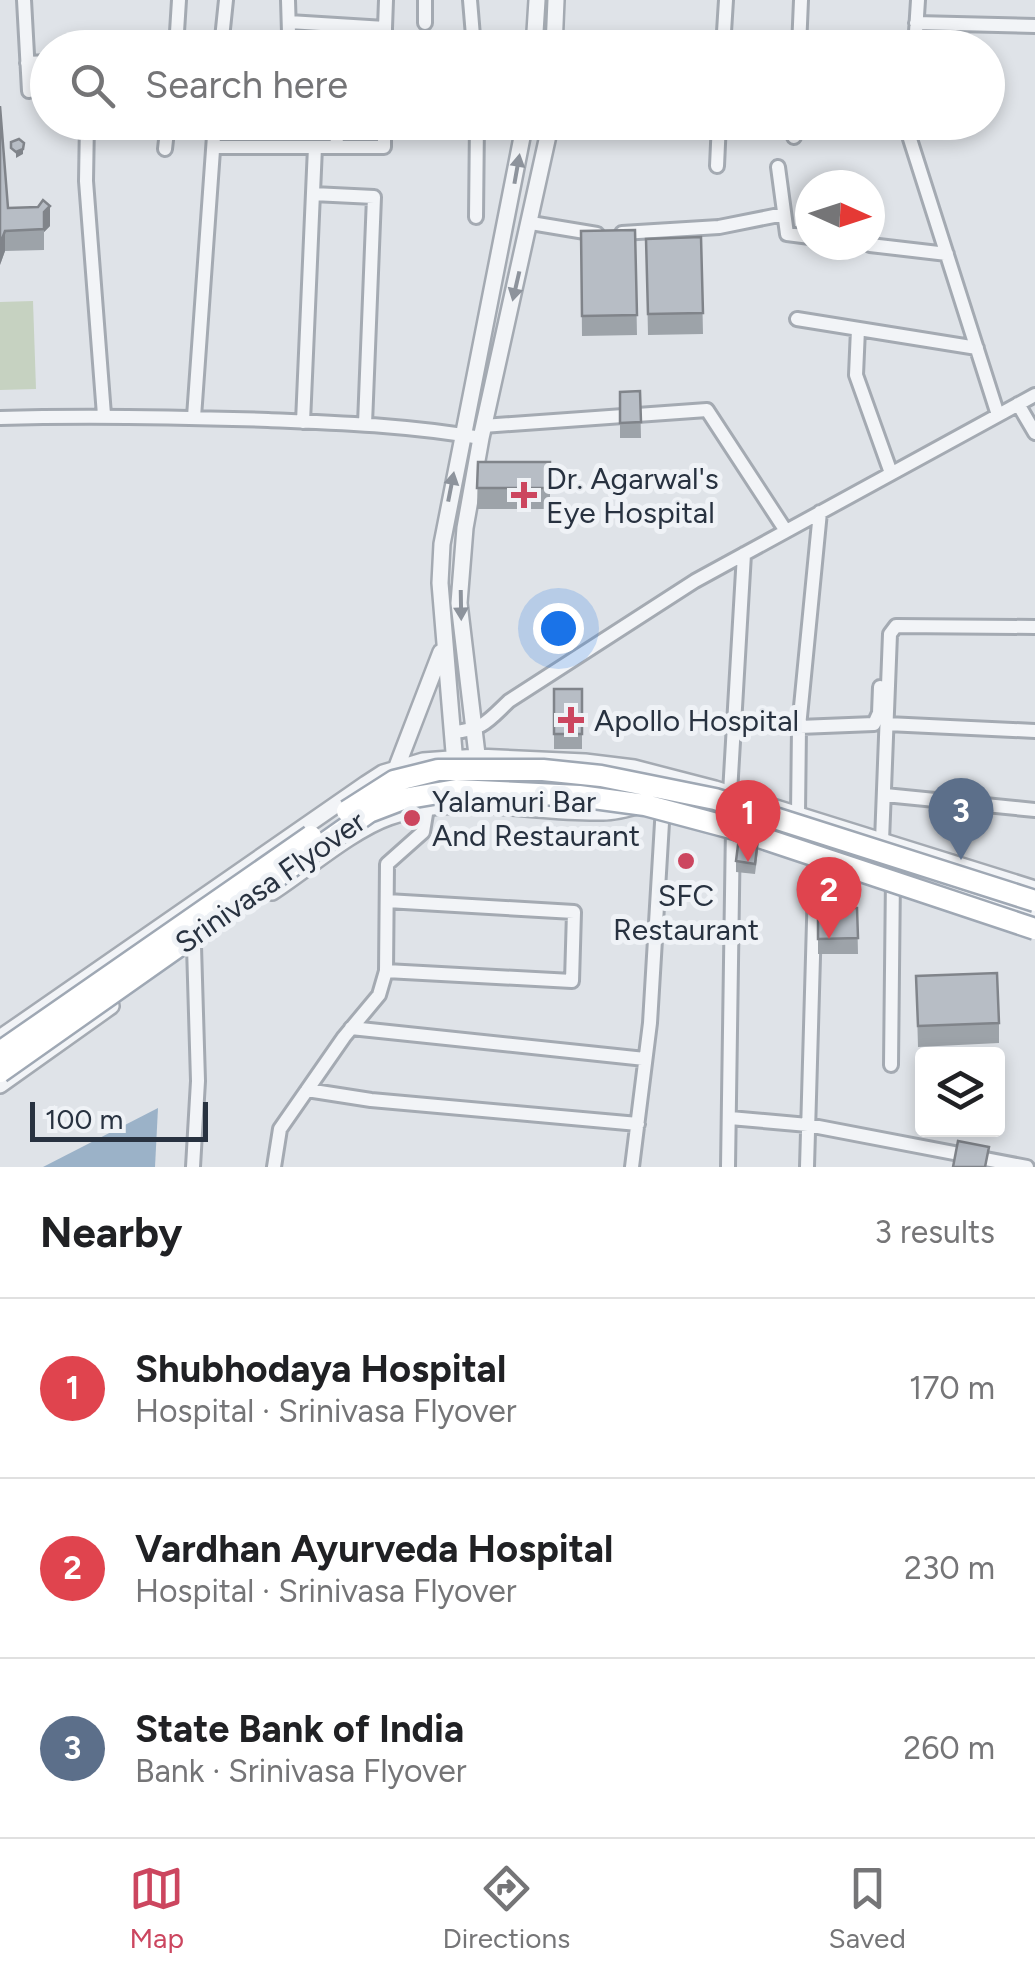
<!DOCTYPE html>
<meta charset="utf-8">
<style>
:root{--surface:#fff;--page:#f6f6f6;--text:#202124;--muted:#757577;--line:#e0e0e0;--accent:#cc465f}
body{margin:0;font-family:Figtree,sans-serif;background:var(--page);color:var(--text)}
.controls{position:absolute;right:30px;bottom:30px;display:grid;overflow:hidden;border-radius:10px;box-shadow:0 5px 15px #0003}
.controls button{width:90px;height:90px;display:grid;place-items:center;padding:0;border:0;border-bottom:2px solid var(--line);background:var(--surface);color:var(--text);font:50px sans-serif}
.compass{position:absolute;left:795px;top:170px;width:90px;height:90px;border-radius:50%;background:var(--surface);box-shadow:0 5px 15px #0003;rotate:93deg}
.scale{position:absolute;left:30px;bottom:25px;width:178px;box-sizing:border-box;padding-left:10px;border:5px solid #283240;border-top:0;font-size:28px;line-height:35px;white-space:nowrap;color:#283240;-webkit-text-stroke:8px #eff2f6;paint-order:stroke}
.you{position:absolute;left:558px;top:628px;width:35px;height:35px;margin:-25px;border:8px solid #fff;border-radius:50%;background:#1a73e8;box-shadow:0 0 0 15px #1a73e833}
.badge{display:grid;place-items:center;width:65px;height:65px;border-radius:50%;background:var(--accent);color:#fff;font-size:32px;font-weight:700}
.pin{position:absolute;translate:-50% -82px;filter:drop-shadow(0 2px 5px #0008)}
.pin::after{content:'';position:absolute;top:52px;width:35px;height:30px;background:inherit;clip-path:polygon(0 0,100% 0,50% 100%)}
.list{margin:0;padding:0;list-style:none}
h2{display:flex;justify-content:space-between;align-items:center;height:130px;margin:0;padding:0 40px;font-size:42px}
h2 small{font-size:32px;font-weight:400;color:var(--muted)}
.list li{display:grid;grid-template-columns:65px 1fr auto;gap:30px;align-items:center;box-sizing:border-box;height:180px;padding:0 40px;border-top:2px solid var(--line)}
.list b{display:block;font-size:38px;white-space:nowrap}
.list p{margin:0;font-size:32px;white-space:nowrap;color:var(--muted)}
.list em{font-size:32px;font-style:normal;color:var(--muted)}
.icon{flex:none;width:55px;height:55px;fill:none;stroke:currentColor;stroke-width:2;stroke-linecap:round;stroke-linejoin:round}
.map{position:relative;flex:none;width:1035px;height:1167px;overflow:hidden}
.search{position:absolute;background:var(--surface);box-shadow:0 5px 15px #0003;left:30px;right:30px;top:30px;height:110px;display:flex;align-items:center;gap:25px;box-sizing:border-box;padding:0 35px;border-radius:55px;color:var(--muted);font-size:38px}
.sheet{height:670px;background:var(--surface)}
nav{display:flex;justify-content:space-around;align-items:center;box-sizing:border-box;height:140px;border-top:2px solid var(--line);background:var(--surface);font-size:28px;color:var(--muted)}
nav a{display:grid;justify-items:center;gap:5px}
nav .on{color:var(--accent)}
.map>svg:first-child{display:block}
.green{fill:#c6d2c1}
.water{fill:#9bb2c8}
.lines{fill:none;stroke-linecap:round;stroke-linejoin:round}
.minor-casing{stroke:#a4aab2;stroke-width:18}
.tertiary-casing{stroke:#a4aab2;stroke-width:20}
.minor{stroke:#f2f4f7;stroke-width:12}
.tertiary{stroke:#f2f4f7;stroke-width:15}
.primary-bridge-casing{stroke:#9fa8b4;stroke-width:25;stroke-linecap:butt}
.primary-bridge{stroke:#fff;stroke-width:20}
.wall{fill:#9da3a9}
.shaded-wall{fill:#80848a}
.building{fill:#b7bdc5;stroke:#80848a;stroke-width:2.5}
.oneway{fill:#8d939c}
.poi-dot{fill:#cc465f;stroke:#eff2f6;stroke-width:4}
.labels{text-anchor:middle;dominant-baseline:central;stroke-width:10;stroke-linejoin:round;paint-order:stroke}
.poi-label{font-size:30px;fill:#283240;stroke:#eff2f6;text-anchor:start}
.street-label{font-size:30px;fill:#283240;stroke:#eff2f6}
</style>
<div class="map">
<svg width="1035" height="1167" viewBox="0 0 1035 1167">
<rect width="100%" height="100%" fill="#dfe3e8"/>
<path class="green" d="M33,301L36,389L0,390V302Z"/>
<path class="water" d="M158,1108L155,1167H43Z"/>
<g class="lines">
<defs>
<path id="minor" d="M24,0L29,91
M288,0L289,33
M470,0L474,48
M289,22L385,28V48
M425,23V0
M916,23L1035,26
M334,25L335,48
M385,28L386,0
M176,48L179,0
M221,48L226,0
M723,48L726,0
M799,48L801,0
M915,48L918,0
M27,63L48,62
M87,122L86,181L104,415
M336,122L337,147
M911,122L910,139L998,415
M794,137L795,122
M214,147H384V122
M165,149L168,122
M717,166L719,122
M778,167L787,234L810,237
M313,194L374,197L365,424
M476,217L477,122
M531,223L597,234
M622,233L719,227L784,214
M870,245L947,254
M797,319L977,348
M858,329L856,375L891,473
M1018,404L1035,433
M194,417L215,122
M0,418C90,415 178,417 268,420C339,423 410,425 481,438
M303,422L315,147
M483,426L707,410L786,531
M887,724L1035,731
M799,727L874,724L879,713L880,687
M453,732C483,730 488,721 509,701L695,581L1035,395
M730,793L744,554
M885,795L1035,810
M798,814L799,727L820,512
M882,841L890,634L896,626L1035,627
M386,971L572,981L574,912L387,901
M351,1028L645,1059
M891,1065L893,876
M307,1090L371,1100L638,1124
M730,1118L808,1125L1027,1167
M193,1167L198,1081L194,946
M274,1167L280,1129L344,1037L379,995L386,971L387,864L423,832L427,808
M632,1167L650,1023L663,806
M728,1167L733,826
M807,1167L816,852"/>
<path id="tertiary" d="M534,48L537,0
M554,48L556,0
M478,763L459,603L465,528L481,438L551,122
M455,764L440,583L442,544L525,122
M396,769L441,652
M272,892C306,870 352,830 389,817C457,792 533,814 603,812C623,812 644,803 663,799L1035,914
M0,1038L366,784L383,773L423,761L477,757L585,762L634,768L715,789L1035,889
M0,1085L111,1006"/>
</defs>
<use href="#minor" class="minor-casing"/>
<use href="#tertiary" class="tertiary-casing"/>
<use href="#minor" class="minor"/>
<use href="#tertiary" class="tertiary"/>
<defs>
<path id="primary-bridge" d="M347,811L394,781L438,770H543L601,776L715,799L1035,901
M0,1052L311,836
M0,1072L369,812L403,799L456,790L579,796L645,805L735,829L1035,929"/>
</defs>
<use href="#primary-bridge" class="primary-bridge-casing"/>
<use href="#primary-bridge" class="primary-bridge"/>
</g>
<path class="wall" d="M8,208L50,226L44,232V250L5,251L0,265Z
M635,230L637,335L582,336L581,231Z
M701,237L703,334L648,335L646,239Z
M640,391L641,438H620V392Z
M478,462H550V509H477Z
M554,689H582V749H554Z
M758,850L755,874L736,872V861Z
M818,908H857L858,954H818Z
M916,976L999,1023V1043L918,1047Z"/>
<path class="shaded-wall" d="M23,149V154L16,158V152Z
M50,206V226L44,232V212Z
M5,231V251L0,265V244Z"/>
<path class="building" d="M0,106L8,208L38,207L43,200L50,206L44,212V229L5,231L0,244Z
M19,139L24,143L23,149L16,152L11,148V142Z
M635,230L637,315L582,316L581,231Z
M701,237L703,313L648,314L646,239Z
M640,391L641,422L620,423V392Z
M478,462H550V488H477Z
M554,689H582V734H554Z
M739,837L758,839L755,864L736,861Z
M818,908H857L858,938L818,939Z
M997,973L999,1023L918,1026L916,976Z
M958,1141L989,1147L985,1167H953Z"/>
<defs><path id="oneway-solid" d="M-6-.8H1V-3.2L6.5 0L1 3.2V.8H-6Z" transform="scale(2.5)"/></defs>
<g class="oneway">
<use href="#oneway-solid" transform="translate(517 169) rotate(-80)"/>
<use href="#oneway-solid" transform="translate(516 286) rotate(103)"/>
<use href="#oneway-solid" transform="translate(451 487) rotate(-79)"/>
<use href="#oneway-solid" transform="translate(461 605) rotate(89)"/>
</g>
<g class="poi-dot">
<path d="M519 480h10v10h10v10h-10v10h-10v-10h-10v-10h10z"/>
<path d="M566 705h10v10h10v10h-10v10h-10v-10h-10v-10h10z"/>
<circle cx="412" cy="818" r="10"/>
<circle cx="686" cy="861" r="10"/>
</g>
<g class="labels">
<g class="poi-label">
<text x="546" y="478">Dr. Agarwal's<tspan x="546" dy="34">Eye Hospital</tspan></text>
<text x="594" y="720">Apollo Hospital</text>
<text x="432" y="801">Yalamuri Bar<tspan x="432" dy="34">And Restaurant</tspan></text>
<text x="686" y="895" text-anchor="middle">SFC<tspan x="686" dy="34">Restaurant</tspan></text>
</g>
<g class="street-label">
<text transform="translate(270 882) rotate(-35)">Srinivasa Flyover</text>
</g>
</g>
</svg>
<div class="controls">
<button><svg class="icon" aria-label="layers" viewBox="0 0 24 24"><path d="M12 4l9 5-9 5-9-5zM3 14l9 5 9-5"/></svg></button>
</div>
<svg class="compass" viewBox="-18 -18 36 36"><path d="M0-13l5 13h-10z" fill="#e53935"/><path d="M0 13l5-13h-10z" fill="#757577"/></svg>
<div class="scale">100 m</div>
<div class="you"></div>
<div class="pin badge" style="left:748px;top:862px;background:#e0444e">1</div>
<div class="pin badge" style="left:829px;top:939px;background:#e0444e">2</div>
<div class="pin badge" style="left:961px;top:860px;background:#5c6f8a">3</div>
<div class="search"><svg class="icon" aria-label="search" viewBox="0 0 24 24"><circle cx="10" cy="10" r="6"/><path d="M15 15l6 6"/></svg>Search here</div>
</div>
<section class="sheet">
<h2>Nearby<small>3 results</small></h2>
<ul class="list">
<li><span class="badge" style="background:#e0444e">1</span><div><b>Shubhodaya Hospital</b><p>Hospital · Srinivasa Flyover</p></div><em>170 m</em></li>
<li><span class="badge" style="background:#e0444e">2</span><div><b>Vardhan Ayurveda Hospital</b><p>Hospital · Srinivasa Flyover</p></div><em>230 m</em></li>
<li><span class="badge" style="background:#5c6f8a">3</span><div><b>State Bank of India</b><p>Bank · Srinivasa Flyover</p></div><em>260 m</em></li>
</ul>
</section>
<nav>
<a class="on"><svg class="icon" aria-label="map" viewBox="0 0 24 24"><path d="M3 6l6-2 6 2 6-2v14l-6 2-6-2-6 2zM9 4v14M15 6v14"/></svg>Map</a>
<a><svg class="icon" aria-label="directions" viewBox="0 0 24 24"><path d="M12 3l9 9-9 9-9-9zM9 14v-3h6M13 9l2 2-2 2"/></svg>Directions</a>
<a><svg class="icon" aria-label="saved" viewBox="0 0 24 24"><path d="M7 4h10v16l-5-4-5 4z"/></svg>Saved</a>
</nav>
